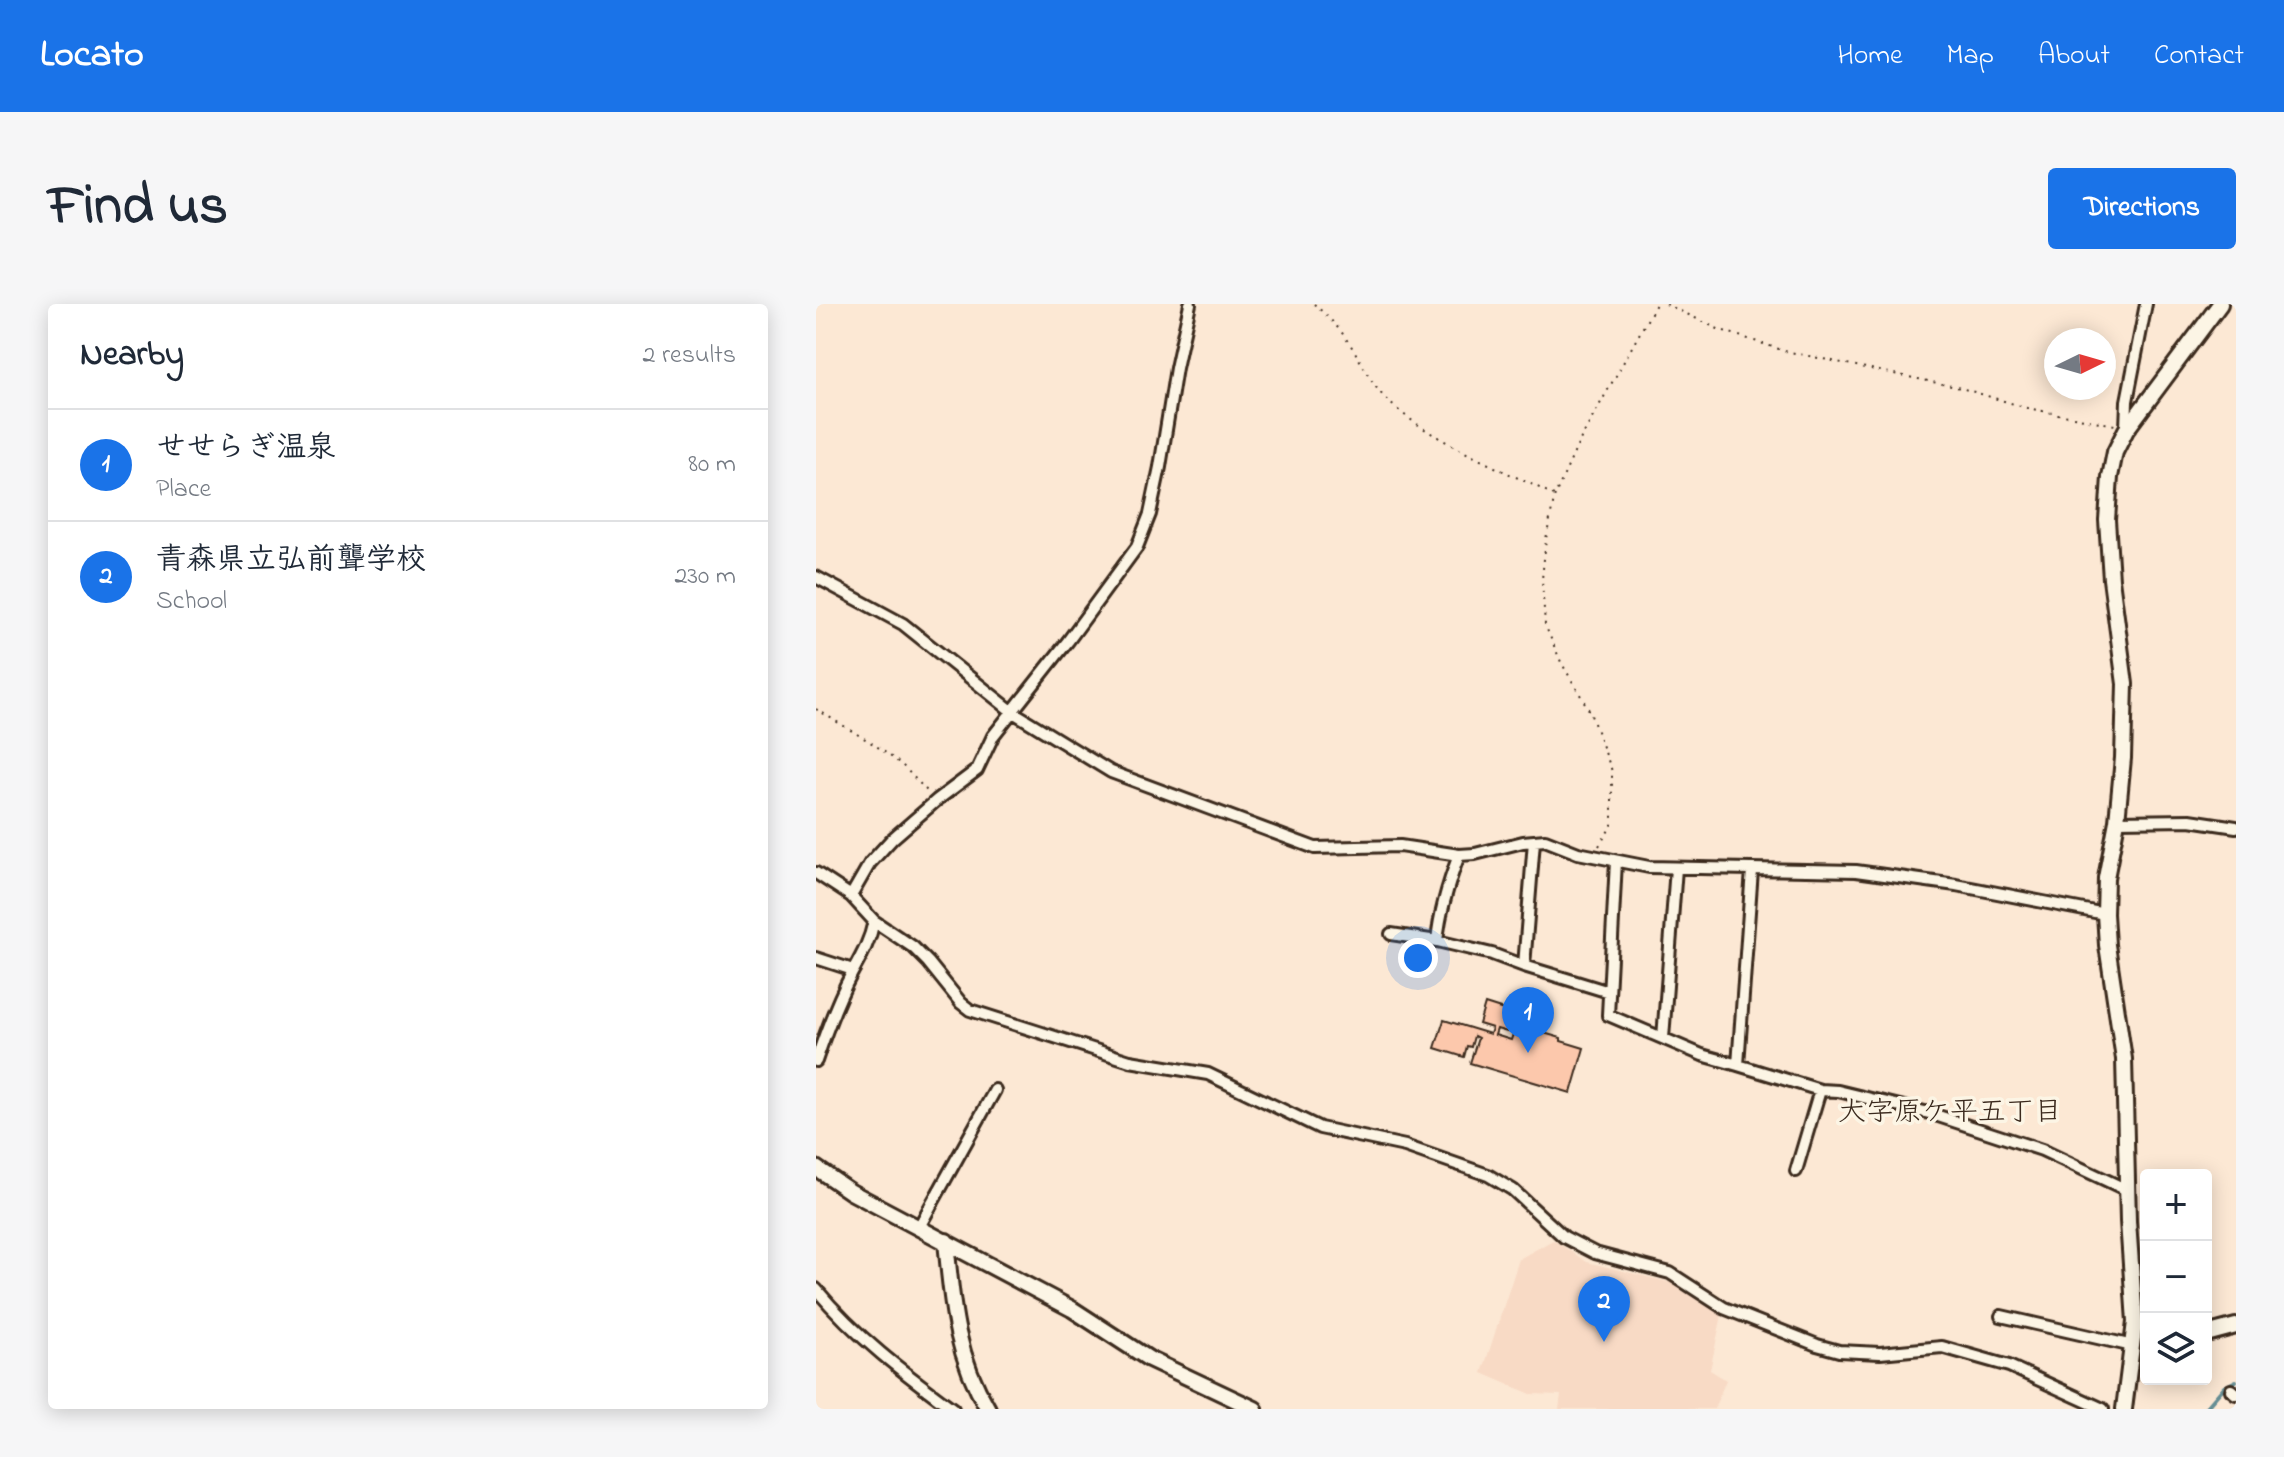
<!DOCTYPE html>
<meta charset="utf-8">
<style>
:root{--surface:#fff;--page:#f6f6f7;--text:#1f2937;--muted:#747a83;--line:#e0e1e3;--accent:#1a73e8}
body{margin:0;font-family:"Indie Flower","Klee One",sans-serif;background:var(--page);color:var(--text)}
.controls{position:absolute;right:24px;bottom:24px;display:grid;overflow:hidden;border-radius:8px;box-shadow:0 4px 20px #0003}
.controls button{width:72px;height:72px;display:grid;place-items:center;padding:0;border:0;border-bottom:2px solid var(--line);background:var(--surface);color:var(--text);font:40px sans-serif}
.compass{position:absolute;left:1228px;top:24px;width:72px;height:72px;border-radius:50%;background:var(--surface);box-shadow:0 4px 20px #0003;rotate:85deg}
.you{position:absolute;left:602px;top:654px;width:28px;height:28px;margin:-20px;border:6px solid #fff;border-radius:50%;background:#1a73e8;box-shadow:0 0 0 12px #1a73e833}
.badge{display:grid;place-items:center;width:52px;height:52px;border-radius:50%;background:var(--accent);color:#fff;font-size:26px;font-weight:700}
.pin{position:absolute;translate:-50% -66px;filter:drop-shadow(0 2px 4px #0008)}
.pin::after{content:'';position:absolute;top:42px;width:28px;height:24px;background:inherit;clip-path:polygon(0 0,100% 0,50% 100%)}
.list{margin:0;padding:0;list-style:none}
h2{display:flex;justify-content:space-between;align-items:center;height:104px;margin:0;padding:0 32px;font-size:34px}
h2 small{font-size:26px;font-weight:400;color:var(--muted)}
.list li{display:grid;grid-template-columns:52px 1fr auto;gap:24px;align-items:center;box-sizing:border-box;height:112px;padding:0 32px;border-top:2px solid var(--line)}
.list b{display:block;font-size:30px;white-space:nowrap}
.list p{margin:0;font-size:26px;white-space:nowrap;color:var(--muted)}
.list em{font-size:26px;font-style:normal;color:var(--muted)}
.icon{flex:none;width:44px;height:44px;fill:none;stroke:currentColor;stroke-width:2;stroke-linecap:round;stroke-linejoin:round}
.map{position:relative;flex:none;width:1420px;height:1105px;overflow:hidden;border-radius:8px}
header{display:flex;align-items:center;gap:48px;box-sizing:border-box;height:112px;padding:0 40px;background:var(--accent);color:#fff}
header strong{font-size:38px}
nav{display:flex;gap:44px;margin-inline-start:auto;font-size:28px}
.intro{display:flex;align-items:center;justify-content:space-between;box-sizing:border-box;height:192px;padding:0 48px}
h1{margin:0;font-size:56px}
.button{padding:20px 36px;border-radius:8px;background:var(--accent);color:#fff;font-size:28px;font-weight:700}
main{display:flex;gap:48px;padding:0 48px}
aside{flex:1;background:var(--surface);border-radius:8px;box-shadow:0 4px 20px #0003}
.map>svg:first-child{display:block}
.built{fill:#f8dac5}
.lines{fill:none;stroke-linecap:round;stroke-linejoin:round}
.stream{stroke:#668e94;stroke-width:4}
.building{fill:#fcc8ac;stroke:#3b2a1e;stroke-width:2}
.street-casing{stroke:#3b2a1e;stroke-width:16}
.secondary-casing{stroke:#3b2a1e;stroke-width:20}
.path{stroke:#3b2a1e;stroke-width:2;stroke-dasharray:2 6;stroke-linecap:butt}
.street{stroke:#fcf5e5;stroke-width:10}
.secondary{stroke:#fcf5e5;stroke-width:14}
.labels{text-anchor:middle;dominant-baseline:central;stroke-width:7;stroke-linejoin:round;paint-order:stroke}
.neighbourhood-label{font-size:28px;fill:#3b2a1e;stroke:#fcf5e5}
</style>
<header>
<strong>Locato</strong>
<nav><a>Home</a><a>Map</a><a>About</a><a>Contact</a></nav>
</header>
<div class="intro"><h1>Find us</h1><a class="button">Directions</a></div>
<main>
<aside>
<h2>Nearby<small>2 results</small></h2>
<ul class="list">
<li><span class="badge">1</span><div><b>せせらぎ温泉</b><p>Place</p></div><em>80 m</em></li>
<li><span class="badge">2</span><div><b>青森県立弘前聾学校</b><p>School</p></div><em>230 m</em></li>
</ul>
</aside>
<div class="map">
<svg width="1420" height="1105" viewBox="0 0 1420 1105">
<rect width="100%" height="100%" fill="#fce8d4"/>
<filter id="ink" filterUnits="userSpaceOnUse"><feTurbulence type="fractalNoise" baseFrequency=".0125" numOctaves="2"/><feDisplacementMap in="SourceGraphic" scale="16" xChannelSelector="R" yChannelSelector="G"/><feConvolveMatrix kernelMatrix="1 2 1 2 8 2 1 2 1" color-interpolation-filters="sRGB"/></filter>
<g filter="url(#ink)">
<path class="built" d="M737,936L771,958L856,979L906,1011L894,1066L910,1076L898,1105H743L745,1091L715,1090L666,1069L703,955Z"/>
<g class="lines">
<path class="stream" d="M1389,1105L1408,1083L1420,1077"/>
</g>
<path class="building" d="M669,700L697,709L691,728L681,725L679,731L695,736L700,721L745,734V737L768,744L755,789L654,759L662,734L658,732L655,743L651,742L648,753L619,744L628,716L674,730L676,724L663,720Z"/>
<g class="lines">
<defs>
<path id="street" d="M1310,124L1311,97L1330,0
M0,273L87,320L197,408L295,468L499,544L584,542L643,551L659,550L707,538L729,536L762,549L833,563L1040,567L1140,581L1289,610
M1301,517L1374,516L1420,523
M800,557L792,711L886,751L922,761L936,566
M0,569L35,592L58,617L97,643L112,658L145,699L154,706L314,757L392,770L504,824L589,842L672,871L697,886L748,933L779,949L854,969L908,1004L1001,1041L1023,1047L1064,1049L1126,1043L1193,1062L1287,1105
M35,592L54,559L76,535L121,496L161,466L177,432L252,337L321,243L334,210L344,163L360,64L374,0
M575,630L621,637L676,650L708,662L793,688
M621,637C624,606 632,580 643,551
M0,654L37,666
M708,662L718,537
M847,734L860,564
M0,757C10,727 21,697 36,669C46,651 54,637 58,617
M922,761L1004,786L1022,787L1113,809L1226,846L1311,886
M980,867L1004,786
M103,923L179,786
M0,985C40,1033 87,1068 137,1105
M1185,1012L1317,1042
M1415,1086L1420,1090"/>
<path id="secondary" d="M0,864L35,888L256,1005L333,1055L439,1105
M130,937C136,999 139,1050 172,1105
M1390,1030L1420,1022
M1308,1105L1319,1018L1312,917L1308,755L1291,641L1289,610L1290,574L1301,517L1307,454L1309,380L1295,275L1291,216L1294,173L1299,148L1310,126L1404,0"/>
</defs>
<use href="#street" class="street-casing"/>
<use href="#secondary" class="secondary-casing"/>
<path class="path" d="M498,0C510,11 522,22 531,36C546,56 553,79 572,97C613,136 687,166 738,191
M850,0L902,25L969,47L1145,84L1211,104L1299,121
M0,405L59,441L86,461L111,487
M783,542L796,521V467L773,406L745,358L729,321L726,275L730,235L739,191L764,136L840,0"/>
<use href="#street" class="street"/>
<use href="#secondary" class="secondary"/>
</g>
</g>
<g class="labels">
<g class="neighbourhood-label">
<text x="1134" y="809">大字原ケ平五丁目</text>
</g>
</g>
</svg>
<div class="controls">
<button>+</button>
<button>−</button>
<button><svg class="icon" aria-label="layers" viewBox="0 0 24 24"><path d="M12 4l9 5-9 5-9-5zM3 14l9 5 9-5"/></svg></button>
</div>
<svg class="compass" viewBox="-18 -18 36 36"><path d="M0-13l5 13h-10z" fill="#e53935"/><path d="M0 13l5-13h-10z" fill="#747a83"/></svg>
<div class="you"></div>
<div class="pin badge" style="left:712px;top:749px">1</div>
<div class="pin badge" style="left:788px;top:1038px">2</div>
</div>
</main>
